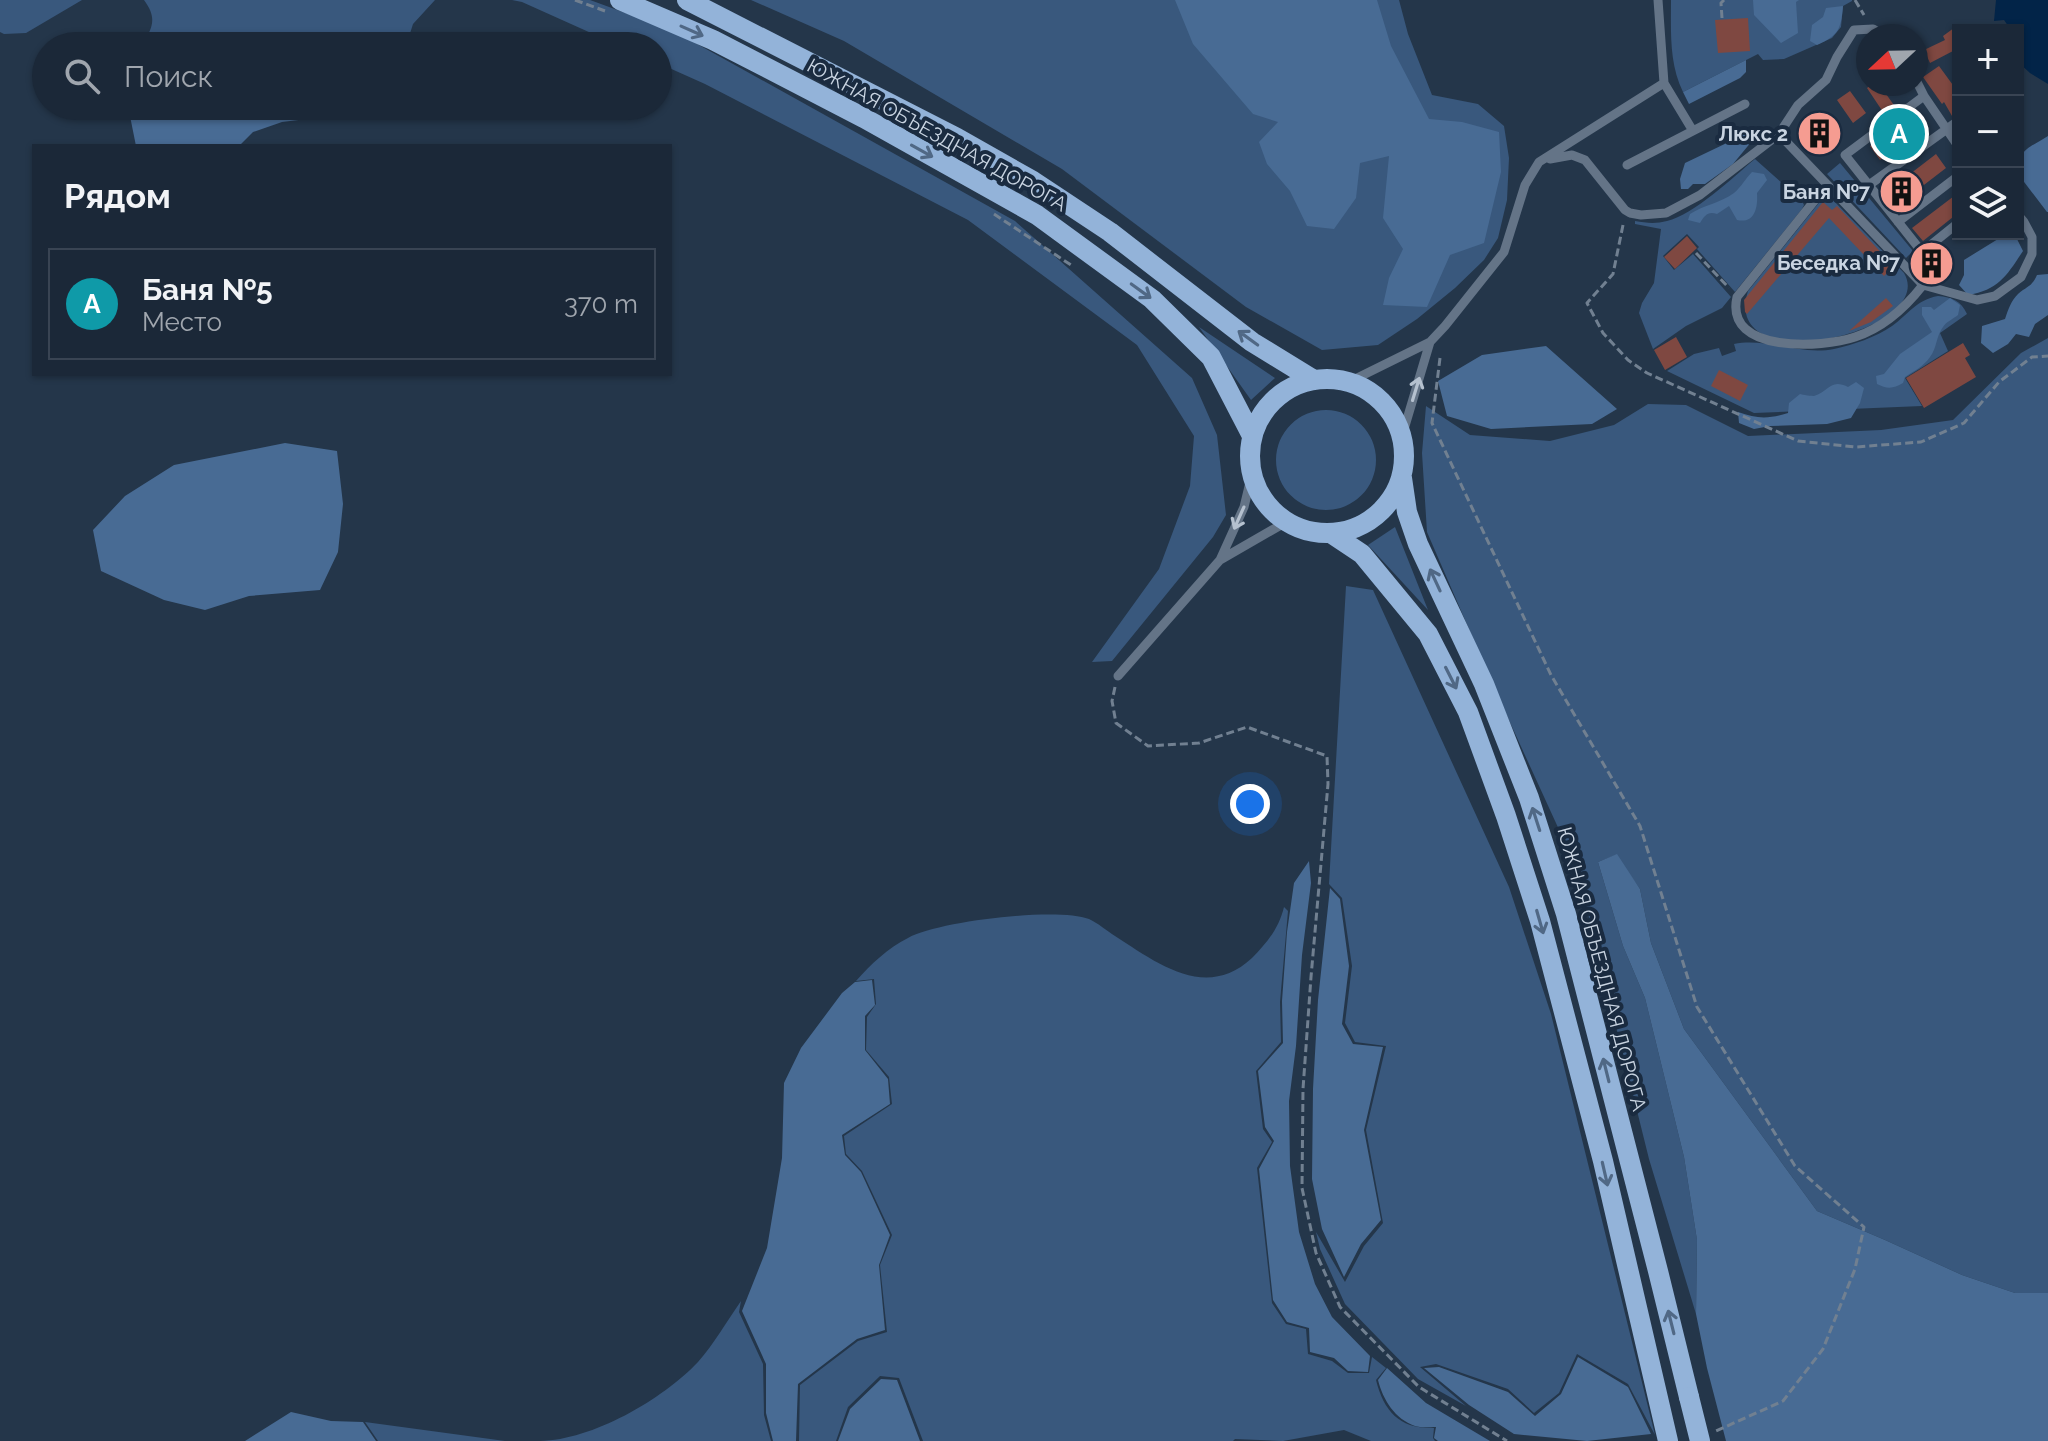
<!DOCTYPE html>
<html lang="ru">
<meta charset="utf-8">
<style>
:root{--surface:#1b2838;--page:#283443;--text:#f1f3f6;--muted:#a0a6ae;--line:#394453;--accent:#bca0f2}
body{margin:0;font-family:Raleway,sans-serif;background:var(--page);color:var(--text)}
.controls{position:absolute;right:24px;top:24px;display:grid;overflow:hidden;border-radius:0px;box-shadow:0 2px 6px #0004}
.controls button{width:72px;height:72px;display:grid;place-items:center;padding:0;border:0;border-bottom:2px solid var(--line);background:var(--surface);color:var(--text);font:40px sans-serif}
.compass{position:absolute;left:1856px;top:24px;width:72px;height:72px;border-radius:50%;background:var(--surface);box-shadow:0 2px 6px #0004;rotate:248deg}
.you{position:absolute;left:1250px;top:804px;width:28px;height:28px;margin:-20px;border:6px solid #fff;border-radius:50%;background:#1a73e8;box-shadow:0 0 0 12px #1a73e833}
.badge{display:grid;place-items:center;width:52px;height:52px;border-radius:50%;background:var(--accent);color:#fff;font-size:26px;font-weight:700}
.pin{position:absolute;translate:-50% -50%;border:4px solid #fff;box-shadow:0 2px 8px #0006}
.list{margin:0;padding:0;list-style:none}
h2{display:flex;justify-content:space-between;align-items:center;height:104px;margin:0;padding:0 32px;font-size:34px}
h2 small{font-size:26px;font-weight:400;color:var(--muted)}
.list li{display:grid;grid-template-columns:52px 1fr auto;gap:24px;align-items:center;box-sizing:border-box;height:112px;margin:0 16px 16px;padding:0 16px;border:2px solid var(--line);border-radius:0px}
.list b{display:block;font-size:30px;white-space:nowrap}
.list p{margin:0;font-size:26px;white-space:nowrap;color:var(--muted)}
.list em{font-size:26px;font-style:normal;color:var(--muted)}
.icon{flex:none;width:44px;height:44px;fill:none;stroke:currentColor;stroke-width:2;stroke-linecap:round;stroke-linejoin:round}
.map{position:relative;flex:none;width:2048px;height:1441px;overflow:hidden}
.search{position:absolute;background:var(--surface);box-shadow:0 2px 6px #0004;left:32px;top:32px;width:640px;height:88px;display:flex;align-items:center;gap:20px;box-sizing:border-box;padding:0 28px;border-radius:44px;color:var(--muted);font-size:30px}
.panel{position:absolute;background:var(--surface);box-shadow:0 2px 6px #0004;left:32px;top:144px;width:640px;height:232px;border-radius:0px}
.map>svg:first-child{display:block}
.green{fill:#39587d}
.forest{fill:#486b94}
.water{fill:#022448}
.building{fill:#7f4841}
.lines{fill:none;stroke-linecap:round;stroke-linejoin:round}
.path{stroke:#718091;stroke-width:3;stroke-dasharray:8 4;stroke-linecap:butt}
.lane{stroke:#647487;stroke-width:9}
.primary{stroke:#93b3d9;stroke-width:20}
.primary-bridge{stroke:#93b3d9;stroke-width:20}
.oneway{stroke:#506885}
.oneway2{stroke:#b5c1cf}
.labels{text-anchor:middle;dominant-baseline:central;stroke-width:8;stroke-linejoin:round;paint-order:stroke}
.poi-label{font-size:20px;font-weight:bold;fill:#c9d4e1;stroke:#1a2b40;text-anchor:end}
.street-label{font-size:20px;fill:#c9d4e1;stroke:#1a2b40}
</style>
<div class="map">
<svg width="2048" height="1441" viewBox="0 0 2048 1441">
<rect width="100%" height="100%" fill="#24364a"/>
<path class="green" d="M0,0H82L26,33L4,34L0,32Z
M144,0H435L413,24L406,46C342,46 282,44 220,34L201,46H142C152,28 158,19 144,0Z
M512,0H590L672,30L1015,221L1192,378L1217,435L1226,515L1213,537L1112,661L1092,662L1159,569L1190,486L1194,436L1137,345L968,220L705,84L658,63V46H620L522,2Z
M751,0H1399L1408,34L1432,95L1478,104L1504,126L1509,158L1507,200L1498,238L1484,260L1455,288L1417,319L1378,345L1322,350L1246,307L1062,169L844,41Z
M1671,0H1852V1L1843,6L1841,27L1832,38L1784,59L1763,60L1758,54L1683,92C1669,63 1671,32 1671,0Z
M1755,159L1802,201L1804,205L1802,209L1735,292L1697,249L1699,247L1687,234L1663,256L1674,270L1693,254L1731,297L1722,308L1686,326L1653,349L1639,313L1642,303L1654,283L1661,229L1635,224V221C1646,223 1656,224 1667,221C1694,215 1733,177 1755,159Z
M1840,163L1913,251L1906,258L1827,174Z
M1826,197L1831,198L1904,273C1939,332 1719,383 1748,291L1822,199Z
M1938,296C1952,297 1961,301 1967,314L1940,333L1948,351L1905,378L1922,406L1754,413L1667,371L1694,354L1719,348L1722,356L1736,351L1734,344C1766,337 1800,356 1834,349C1853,345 1876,337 1892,326C1909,314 1916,300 1938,296Z
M1199,327L1275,378L1251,400Z
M2048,338V1293H2015L1962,1275L1885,1240L1817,1211L1684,1029L1651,943L1640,889L1616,855L1598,862L1623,946L1645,998L1684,1157L1697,1240L1696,1314L1649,1159L1577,869L1497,694L1427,532L1422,453L1426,406L1470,435L1550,441L1614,425L1648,404L1686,405L1748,436L1881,430L1953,420L2021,353Z
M1276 460a50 50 0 1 1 100 0a50 50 0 1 1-100 0Z
M1395,527L1428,610L1368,545Z
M1346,586L1373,590L1509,887L1551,1014L1655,1435L1628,1384L1577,1354L1559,1393L1534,1413L1508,1389L1436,1364L1420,1367L1466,1406L1418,1379L1345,1304L1320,1249L1316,1232L1345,1282L1364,1246L1383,1223L1366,1130L1386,1046L1355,1042L1345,1023L1352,966L1342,898L1329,884Z
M1284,907L1288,911L1280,1002L1281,1042L1256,1071L1263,1129L1272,1142L1257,1168L1272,1303L1286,1324L1306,1329L1308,1354L1332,1361L1348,1373H1369L1372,1357L1386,1368L1376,1380C1384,1412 1400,1429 1434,1428L1433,1438L1435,1441H1371L1344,1430L1283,1441L1235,1439L1233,1441H923L899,1378L880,1376L848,1407L836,1441H799L800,1385L858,1341L887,1332L880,1265L892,1235L862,1171L846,1154L844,1136L892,1104L889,1077L866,1050L867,1017L876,1004L874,979L856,981C871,964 888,948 908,938C938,921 1057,907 1089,919C1098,923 1107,931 1115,936C1157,963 1206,1001 1252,958C1267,943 1279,928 1284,907Z
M741,1301L739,1312L763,1364L764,1415L771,1441H540C592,1440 662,1400 698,1362C714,1344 727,1321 741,1301Z
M365,1422L505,1441H378Z"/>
<path class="forest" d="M1175,0H1377L1391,46L1429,119L1462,122L1499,132L1501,172L1484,243L1450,255L1427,307L1383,305L1389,278L1403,249L1383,218L1389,156L1360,163L1356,198L1334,229L1307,226L1290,191L1267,164L1259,142L1278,122L1253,114L1193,44Z
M1753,0H1799L1796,2L1798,33L1781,43L1754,15Z
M1843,6C1841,29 1839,35 1817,45L1810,41L1812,25L1823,17L1826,8Z
M1746,60V72L1740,78L1689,104L1683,92Z
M128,106H357L323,117L282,122L253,132L239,146H136Z
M1756,129L1752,141L1733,164L1705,184H1693L1688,189H1681L1680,179L1685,163Z
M2048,136V212H2047L2018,174C2018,148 2030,148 2048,136Z
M1752,172L1764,174L1767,180L1757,193C1758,207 1755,224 1737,220L1729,206L1717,214C1708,211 1705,215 1700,223L1688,220L1690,214C1704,205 1720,203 1734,193C1742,186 1745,179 1752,172Z
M2016,237L2023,251C2007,275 1999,290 1968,295L1959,285L1964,275V260L1998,239Z
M2048,274V315L2035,324L2029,337L2016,334L2008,344L1993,353L1981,343L1982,326L2005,319C2008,310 2011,301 2018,294C2027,286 2031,288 2037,275Z
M1950,298L1960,305L1958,315C1953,319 1946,322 1943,327C1936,336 1937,348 1930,357C1924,366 1914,371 1905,377L1903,383C1893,389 1887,389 1877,384L1876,376L1884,374L1900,354L1932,332L1922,315V307H1931L1934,310Z
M1546,346L1617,409L1592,424L1491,429L1447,416L1438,381L1482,355Z
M1856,382L1864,388L1860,403L1851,418L1827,424L1770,426L1754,429L1739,423L1738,412C1757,419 1769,419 1788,413L1789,403L1800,394C1802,395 1813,396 1814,396C1829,392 1830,378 1848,387Z
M285,443L337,451L343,504L338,552L320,590L249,596L205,610L164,600L101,571L93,530L125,496L174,465Z
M1617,854L1640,889L1651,943L1684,1029L1817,1211L1885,1240L1962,1275L2015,1293H2048V1441H1726L1707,1368L1696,1314L1697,1240L1684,1157L1645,998L1623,946L1598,862Z
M1309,861L1311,883L1302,955L1296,1046L1289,1101L1290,1166L1299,1232L1315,1284L1332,1317L1370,1356L1368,1372L1348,1371L1334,1358L1310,1352L1309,1328L1287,1322L1273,1300L1259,1169L1274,1141L1265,1127L1258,1071L1283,1043L1282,1001L1287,932L1294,883Z
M1330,888L1340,899L1349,966L1342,1024L1353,1044L1383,1047L1364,1130L1381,1220L1361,1244L1344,1277L1322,1229L1312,1179L1313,1089L1318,1000Z
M872,980L875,1005L865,1016V1050L888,1079L890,1104L842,1135L845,1155L861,1172L890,1235L879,1265L885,1330L857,1339L798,1384L796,1441H773L766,1413V1364L742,1311L767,1248L782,1158L784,1083L801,1048L842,993L855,982Z
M1578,1357L1628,1387L1651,1434L1587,1441L1514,1434L1469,1405L1424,1368L1439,1367L1508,1392L1535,1416L1561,1394Z
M1387,1368L1426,1403L1490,1441H1438L1434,1438L1436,1427C1430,1427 1421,1428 1415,1426C1395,1419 1383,1400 1378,1380Z
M881,1379L897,1380L920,1441H838L850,1409Z
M291,1412L331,1421L363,1422L376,1441H245Z"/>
<path class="water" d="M1996,0H2048V84L2030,73L2018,62V47L2020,44L2018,40V30H2011L2004,20L1994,21Z"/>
<path class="building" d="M1748,18L1750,51L1718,53L1715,20Z
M1958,25V59L1953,51L1930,63L1924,50L1945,40L1943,36Z
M1939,66L1958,92V114L1952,116L1944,102L1942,104L1923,77Z
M1872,84H1879L1896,108L1885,115L1867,88Z
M1850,91L1866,113L1853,123L1837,100Z
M1908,117L1919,131L1880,160L1870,146Z
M1816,118L1834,141L1822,150L1804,127Z
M1936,154L1946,168L1907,198L1897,184Z
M1958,193V216L1953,217L1923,241L1912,228Z
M1823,202L1832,210L1837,206L1894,266L1884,276L1829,218L1747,314L1745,312L1744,300Z
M1687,236L1697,248L1675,269L1664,257Z
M1886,298L1893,306L1871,322L1849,331Z
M1676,337L1687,357L1665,370L1654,350Z
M1963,343L1970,355L1965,358L1976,377L1924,408L1906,378Z
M1719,370L1748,385L1740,401L1711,386Z"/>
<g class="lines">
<path class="path" d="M575,0L605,11
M1855,0L1864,15
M1722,18L1721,3L1724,0
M994,214L1074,267
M1623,225L1613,274L1587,303L1603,333L1628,360L1647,373L1798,441L1856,447L1921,442L1964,423L1999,382L2032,357L2048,356
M1696,253L1729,288
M1440,358L1432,423L1551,675L1640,826L1697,1007L1795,1166L1864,1227L1855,1269L1823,1349L1783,1401L1716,1431
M1115,687L1112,701L1116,723L1148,746L1199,743L1247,727L1327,756L1328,784L1311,977L1303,1089L1302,1188L1316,1253L1340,1307L1419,1387L1507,1441"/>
<path class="lane" d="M1916,80L1924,96L1958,146
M1664,83L1693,131
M1924,96L1845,155L1922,252L1958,223
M1779,134L1923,285
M1550,159L1572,155L1585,160L1625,210L1630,213L1641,215L1666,213L1700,195L1779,134L1798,105L1826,80L1837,57L1854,30L1873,29L1885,36
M1627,165L1745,104
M1827,185L1737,297C1724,354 1823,348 1855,337C1883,328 1905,308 1923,285L1977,300L1995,296L2021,277L2032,254V237L2024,222L2018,215
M1869,185L1958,121
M1898,222L1958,176
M1349,382L1430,342L1445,326L1504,252L1525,185L1539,162L1664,83L1658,0
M1402,436L1430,342
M1220,560L1286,522
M1118,676L1220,560L1244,507L1252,474"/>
<path class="primary" d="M620,0L713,40L864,118L1037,215L1152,299L1211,357L1252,436
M687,0L957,138L1033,181L1110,232L1252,342L1314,380
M1250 456a77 77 0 1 1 154 0a77 77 0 1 1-154 0Z
M1402,478L1407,512L1418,544L1484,684L1529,798L1566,914L1658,1271L1689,1397
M1332,534L1362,554L1428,634L1468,712L1506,816L1540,921L1603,1161L1668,1441"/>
<path class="primary-bridge" d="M1689,1397L1700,1441"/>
</g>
<defs><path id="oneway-shaft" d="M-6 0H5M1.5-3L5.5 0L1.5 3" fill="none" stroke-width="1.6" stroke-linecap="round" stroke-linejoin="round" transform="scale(2)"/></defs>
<g class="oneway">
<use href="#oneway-shaft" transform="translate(692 31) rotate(24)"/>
<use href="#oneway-shaft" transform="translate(922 151) rotate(29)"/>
<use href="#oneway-shaft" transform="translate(1141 291) rotate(36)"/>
<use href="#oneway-shaft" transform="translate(1248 338) rotate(-144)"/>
<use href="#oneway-shaft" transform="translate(1435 580) rotate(-115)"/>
<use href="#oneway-shaft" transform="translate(1451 678) rotate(63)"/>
<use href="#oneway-shaft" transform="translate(1536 819) rotate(-108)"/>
<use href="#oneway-shaft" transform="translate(1540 922) rotate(74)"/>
<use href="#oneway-shaft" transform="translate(1606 1070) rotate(-104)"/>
<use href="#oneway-shaft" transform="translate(1605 1174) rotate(77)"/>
<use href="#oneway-shaft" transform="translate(1671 1322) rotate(-104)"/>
</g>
<g class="oneway2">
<use href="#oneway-shaft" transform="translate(1416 389) rotate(-73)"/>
<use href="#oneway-shaft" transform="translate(1239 518) rotate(114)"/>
</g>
<defs>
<symbol id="building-disc" viewBox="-11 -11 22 22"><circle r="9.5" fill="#f59c91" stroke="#1a2b40"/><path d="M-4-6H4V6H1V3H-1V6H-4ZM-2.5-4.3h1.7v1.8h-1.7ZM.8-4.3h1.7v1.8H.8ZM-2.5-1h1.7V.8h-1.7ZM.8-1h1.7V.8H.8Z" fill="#111"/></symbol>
</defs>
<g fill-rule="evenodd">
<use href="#building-disc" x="1794" y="108" width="51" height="51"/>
<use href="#building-disc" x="1876" y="166" width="51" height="51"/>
<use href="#building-disc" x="1906" y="238" width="51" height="51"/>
</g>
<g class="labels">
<g class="poi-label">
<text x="1788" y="134">Люкс 2</text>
<text x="1870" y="192">Баня №7</text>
<text x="1900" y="263">Беседка №7</text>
</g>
<g class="street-label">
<text transform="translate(937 135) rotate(29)">ЮЖНАЯ ОБЪЕЗДНАЯ ДОРОГА</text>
<text transform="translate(1602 969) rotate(75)">ЮЖНАЯ ОБЪЕЗДНАЯ ДОРОГА</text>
</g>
</g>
</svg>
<div class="controls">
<button>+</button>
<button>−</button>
<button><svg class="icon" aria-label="layers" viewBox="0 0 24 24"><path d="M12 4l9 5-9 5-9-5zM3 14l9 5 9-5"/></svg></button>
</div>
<svg class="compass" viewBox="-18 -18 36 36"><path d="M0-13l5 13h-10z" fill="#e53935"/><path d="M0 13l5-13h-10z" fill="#a0a6ae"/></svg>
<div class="you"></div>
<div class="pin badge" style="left:1899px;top:134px;background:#0f9aa8">A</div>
<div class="search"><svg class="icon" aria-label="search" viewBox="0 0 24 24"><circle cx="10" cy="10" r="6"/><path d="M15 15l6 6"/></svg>Поиск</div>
<section class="panel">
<h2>Рядом<small></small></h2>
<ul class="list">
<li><span class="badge" style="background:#0f9aa8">A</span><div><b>Баня №5</b><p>Место</p></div><em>370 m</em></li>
</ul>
</section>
</div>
